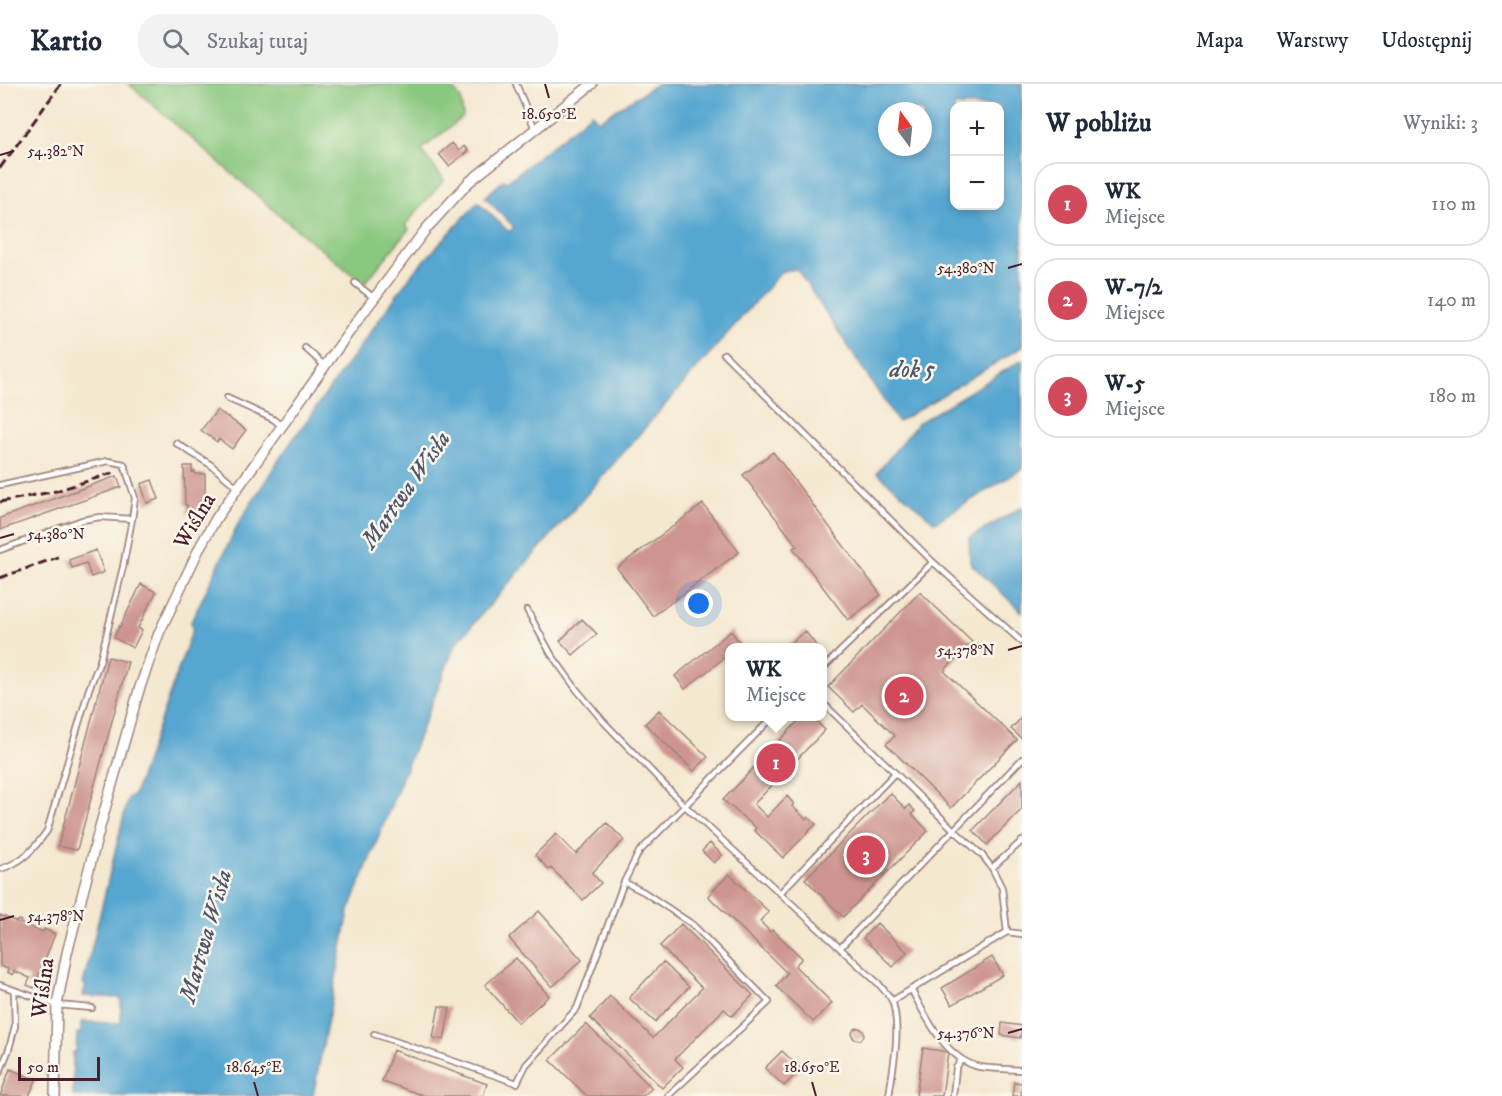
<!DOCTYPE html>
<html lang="pl">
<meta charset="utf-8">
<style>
:root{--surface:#fff;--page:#f2f2f3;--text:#1f2937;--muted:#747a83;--line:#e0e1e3;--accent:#d1495b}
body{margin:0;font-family:"IM FELL DW Pica",serif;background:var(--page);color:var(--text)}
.controls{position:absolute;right:18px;top:18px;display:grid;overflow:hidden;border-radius:12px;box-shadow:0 3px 9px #0003}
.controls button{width:54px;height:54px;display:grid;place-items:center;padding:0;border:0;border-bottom:2px solid var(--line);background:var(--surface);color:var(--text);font:30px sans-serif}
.compass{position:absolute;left:878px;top:18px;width:54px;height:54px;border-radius:50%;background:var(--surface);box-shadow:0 3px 9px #0003;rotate:345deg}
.scale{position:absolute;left:18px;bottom:15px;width:82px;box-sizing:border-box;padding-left:6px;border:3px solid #4a1f2b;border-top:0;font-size:16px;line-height:21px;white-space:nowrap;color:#4a1f2b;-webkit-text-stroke:4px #fbf7ec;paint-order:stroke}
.you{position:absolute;left:699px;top:520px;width:21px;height:21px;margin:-15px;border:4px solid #fff;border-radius:50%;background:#1a73e8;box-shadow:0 0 0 9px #1a73e833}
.badge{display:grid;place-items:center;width:39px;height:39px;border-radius:50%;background:var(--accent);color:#fff;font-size:20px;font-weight:700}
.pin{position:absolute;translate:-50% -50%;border:3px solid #fff;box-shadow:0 2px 6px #0006}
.popup{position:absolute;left:725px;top:559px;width:102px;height:78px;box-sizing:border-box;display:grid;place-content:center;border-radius:12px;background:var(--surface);filter:drop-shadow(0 2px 4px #0005);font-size:20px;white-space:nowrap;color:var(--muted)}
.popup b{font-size:22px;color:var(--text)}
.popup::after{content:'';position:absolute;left:50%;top:100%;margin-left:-12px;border:12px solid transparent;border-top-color:var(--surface)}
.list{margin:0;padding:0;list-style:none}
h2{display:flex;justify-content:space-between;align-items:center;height:78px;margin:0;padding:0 24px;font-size:26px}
h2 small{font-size:20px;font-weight:400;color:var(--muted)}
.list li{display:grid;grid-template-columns:39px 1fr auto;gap:18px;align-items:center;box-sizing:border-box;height:84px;margin:0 12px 12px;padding:0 12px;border:2px solid var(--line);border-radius:24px}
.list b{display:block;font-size:22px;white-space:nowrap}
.list p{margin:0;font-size:20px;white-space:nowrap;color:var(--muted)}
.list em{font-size:20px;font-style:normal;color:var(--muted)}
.icon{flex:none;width:33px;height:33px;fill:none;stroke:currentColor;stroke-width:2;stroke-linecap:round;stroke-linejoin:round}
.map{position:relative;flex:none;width:1022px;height:1012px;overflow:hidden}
header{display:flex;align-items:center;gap:36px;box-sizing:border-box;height:84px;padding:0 30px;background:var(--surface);border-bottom:2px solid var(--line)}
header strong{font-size:28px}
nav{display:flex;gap:33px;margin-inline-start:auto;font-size:21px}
.search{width:420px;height:54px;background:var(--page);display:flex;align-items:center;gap:15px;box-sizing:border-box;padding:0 21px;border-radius:24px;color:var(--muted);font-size:22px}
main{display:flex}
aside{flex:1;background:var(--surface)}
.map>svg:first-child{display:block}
.green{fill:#89c87f;stroke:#6a7455;stroke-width:1.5}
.water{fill:#55a6d0;stroke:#50627e;stroke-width:1.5;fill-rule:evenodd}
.building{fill:#ce9590}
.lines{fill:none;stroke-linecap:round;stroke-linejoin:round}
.service-casing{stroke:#9f847e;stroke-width:8}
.minor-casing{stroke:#9f847e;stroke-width:12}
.service{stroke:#fff;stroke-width:4.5}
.minor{stroke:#fff;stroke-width:9}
.rail{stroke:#4a1f2b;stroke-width:3;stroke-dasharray:9 4.5;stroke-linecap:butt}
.ticks{fill:none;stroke:#4a1f2b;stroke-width:2}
.labels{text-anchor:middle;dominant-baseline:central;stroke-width:5;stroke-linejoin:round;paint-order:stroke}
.street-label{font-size:22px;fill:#4a1f2b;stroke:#fbf7ec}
.water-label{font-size:24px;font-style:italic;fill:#4e556d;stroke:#fbf7ec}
.ticks-label{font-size:15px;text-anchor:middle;fill:#4a1f2b;stroke:#fbf7ec;stroke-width:5;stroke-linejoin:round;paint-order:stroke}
</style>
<header>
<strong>Kartio</strong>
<div class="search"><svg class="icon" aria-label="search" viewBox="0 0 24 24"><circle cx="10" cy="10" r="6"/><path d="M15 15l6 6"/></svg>Szukaj tutaj</div>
<nav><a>Mapa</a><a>Warstwy</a><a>Udostępnij</a></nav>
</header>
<main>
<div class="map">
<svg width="1022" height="1012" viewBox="0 0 1022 1012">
<rect width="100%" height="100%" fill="#fbf7ec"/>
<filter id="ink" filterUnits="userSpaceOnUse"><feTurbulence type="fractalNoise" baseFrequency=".0167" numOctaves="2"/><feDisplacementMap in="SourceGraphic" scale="12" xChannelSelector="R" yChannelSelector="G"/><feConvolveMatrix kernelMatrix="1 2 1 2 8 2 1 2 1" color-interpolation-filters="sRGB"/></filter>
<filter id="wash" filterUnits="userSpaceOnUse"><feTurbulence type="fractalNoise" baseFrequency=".008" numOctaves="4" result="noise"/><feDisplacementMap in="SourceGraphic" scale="24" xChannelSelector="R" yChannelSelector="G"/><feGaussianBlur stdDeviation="1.35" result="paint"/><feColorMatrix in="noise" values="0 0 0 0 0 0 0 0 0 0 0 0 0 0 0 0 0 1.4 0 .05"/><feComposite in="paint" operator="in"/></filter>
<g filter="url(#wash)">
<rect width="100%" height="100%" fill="#f4e8d0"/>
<path class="green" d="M129,0H449L461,15L463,33L421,66L444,96L405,141L409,145L364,200L290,140Z"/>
<path class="water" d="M657,0H1022V263L898,338L797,185L782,187L455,561L349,827L313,1012H73V968H76L77,949H81V938L121,939V914L83,912L86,900H83L128,714L134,711L193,544L191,538L238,440L282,371L412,190L478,118L509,148L514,143L485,113L504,96L507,98L592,29L598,37ZM954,22H1000V122H954ZM887,27H923V63H887Z
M1022,276V385L935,438L877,389L918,339Z
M1022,423V528L970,479L969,454Z"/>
<g id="blocks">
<path class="building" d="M452,59L459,67L464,62L468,67L449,82L439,70Z
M217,326L246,346L232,365L219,355L217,358L201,346Z
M773,368L881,511L848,536L793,464L797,462L743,391Z
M184,382H192V388L195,387V390H205V421H200V430H187V421H185Z
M117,392L121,403L0,446V434Z
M152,396L159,415L147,419L141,400Z
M703,420L739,468L653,532L617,484Z
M96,466L104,488L91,493L86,479L72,484L69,476Z
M141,500L156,508L138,544L142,546L133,564L114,554L119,542L120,543Z
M920,508L972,558L944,587L1017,656L951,724L886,660L895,652L862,620L854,628L828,603Z
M582,535L597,550L573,571L560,557Z
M731,547L741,560L736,564H730V569L685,605L675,592Z
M805,547L818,564H785Z
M108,573L128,578L77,766L58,762Z
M659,626L708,673L694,687L645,640Z
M803,632H811L825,646L754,720L767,733L787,712L794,720L792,722L806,735L808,733L816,740L783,774L754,746L756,744L723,716Z
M1022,633V655L1011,645Z
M1022,696V725L987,761L973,746Z
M890,709L906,725L909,721L915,727L912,730L928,747L843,833L805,795Z
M607,739L624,756L592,789L601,799L583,816L551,784L549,786L535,771L556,750L576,770Z
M710,759L722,771L714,779L702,767Z
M729,790L769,828L760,837L770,848L773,846L802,874L795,882L832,919L813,938L776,902L787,889L708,812Z
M539,827L582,876L552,903L509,854Z
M0,831L17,838L18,836L21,837L20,839L43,848L44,845L55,850L34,904L27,901L30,894L14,887L13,891L7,888L8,885L0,882Z
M877,839L907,868L893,883L863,854Z
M681,840L753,911L732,932L724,925L675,975L683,983L662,1004L590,934L610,912L653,954L702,904L660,862Z
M992,873L1003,891L952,921L942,904Z
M516,874L549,912L518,939L485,901Z
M663,878L689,903L655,938L629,914Z
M439,922L450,924L444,956L433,954Z
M1002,939L1022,942L1020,954L1001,951Z
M586,940L652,1004L643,1012H587L550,976Z
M852 950a6 6 0 1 1 12 0a6 6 0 1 1-12 0Z
M923,964L948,968L942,1012H916Z
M393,966L487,1000L483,1012H425L382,997Z
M782,967L801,985L784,1002L765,984Z
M10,985L36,996L29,1012H0Z
M1014,998L1022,999L1021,1012H1012Z"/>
</g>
</g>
<g filter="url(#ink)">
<use href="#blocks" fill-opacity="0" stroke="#9f847e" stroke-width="1.5"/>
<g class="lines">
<defs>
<path id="service" d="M516,0L535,45
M355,199L374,214
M305,264L325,282
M724,270L933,478L1022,558
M227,314L273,335L283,343
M176,359L211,381L237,403
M0,401L108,377L124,380L135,414L132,435
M0,466L82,436L100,433L132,435L123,483L100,577L89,605L47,747C34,765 22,779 0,785
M527,526L551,570L577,606L603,637L684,721L879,900C883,906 891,912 893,919C901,948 893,983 889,1012
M822,585L933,478
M822,618L954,746L982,771L992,784L1002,804L1007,848
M992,784L1022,757
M624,798L644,808L692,840L769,918L668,1012
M780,809L895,689
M840,864L1022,675
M0,901L57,921L92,924
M911,905C926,933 946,976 980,983C994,985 1008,985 1022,986
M892,917L1007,848L1022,850
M374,950L517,999L526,981L577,924L624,798L639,768L774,632
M0,988L9,965L15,942L14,906
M953,1012L956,984L961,976"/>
<path id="minor" d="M55,1012L57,921L67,869L101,739L139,606L159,549L201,461L217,433L357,237L426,145L469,98L592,0"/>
</defs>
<use href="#service" class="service-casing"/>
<use href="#minor" class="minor-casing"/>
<use href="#service" class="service"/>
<use href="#minor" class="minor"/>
<path class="rail" d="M0,84L61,0
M0,418L56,407L113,389
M0,494L58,473"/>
</g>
</g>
<path class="ticks" d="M545,0L549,14M0,71L14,67M1008,184L1022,180M0,454L14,450M1008,566L1022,562M0,836L14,832M1008,949L1022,945M254,998L258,1012M812,998L816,1012"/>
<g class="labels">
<g class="street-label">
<text transform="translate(195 437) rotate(-59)">Wiślna</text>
<text transform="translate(43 904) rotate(-82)">Wiślna</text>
</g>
<g class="water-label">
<text x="912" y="286">dok 5</text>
<text transform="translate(406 406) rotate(-55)">Martwa Wisła</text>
<text transform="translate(206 852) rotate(-74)">Martwa Wisła</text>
</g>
</g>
<g class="ticks-label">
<text x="549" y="35">18.650°E</text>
<text x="56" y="72">54.382°N</text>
<text x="966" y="189">54.380°N</text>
<text x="56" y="455">54.380°N</text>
<text x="966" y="571">54.378°N</text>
<text x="56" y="837">54.378°N</text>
<text x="966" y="954">54.376°N</text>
<text x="254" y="988">18.645°E</text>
<text x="812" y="988">18.650°E</text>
</g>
</svg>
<div class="controls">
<button>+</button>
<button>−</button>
</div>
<svg class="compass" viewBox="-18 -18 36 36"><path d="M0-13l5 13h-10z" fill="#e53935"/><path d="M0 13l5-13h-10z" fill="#747a83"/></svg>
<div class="scale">50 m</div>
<div class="you"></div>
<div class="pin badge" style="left:776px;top:679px">1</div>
<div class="popup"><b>WK</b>Miejsce</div>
<div class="pin badge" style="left:904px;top:612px">2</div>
<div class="pin badge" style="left:866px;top:771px">3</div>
</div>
<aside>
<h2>W pobliżu<small>Wyniki: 3</small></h2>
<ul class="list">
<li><span class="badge">1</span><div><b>WK</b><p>Miejsce</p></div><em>110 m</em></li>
<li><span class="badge">2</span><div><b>W-7/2</b><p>Miejsce</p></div><em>140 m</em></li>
<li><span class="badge">3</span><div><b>W-5</b><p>Miejsce</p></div><em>180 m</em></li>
</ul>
</aside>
</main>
